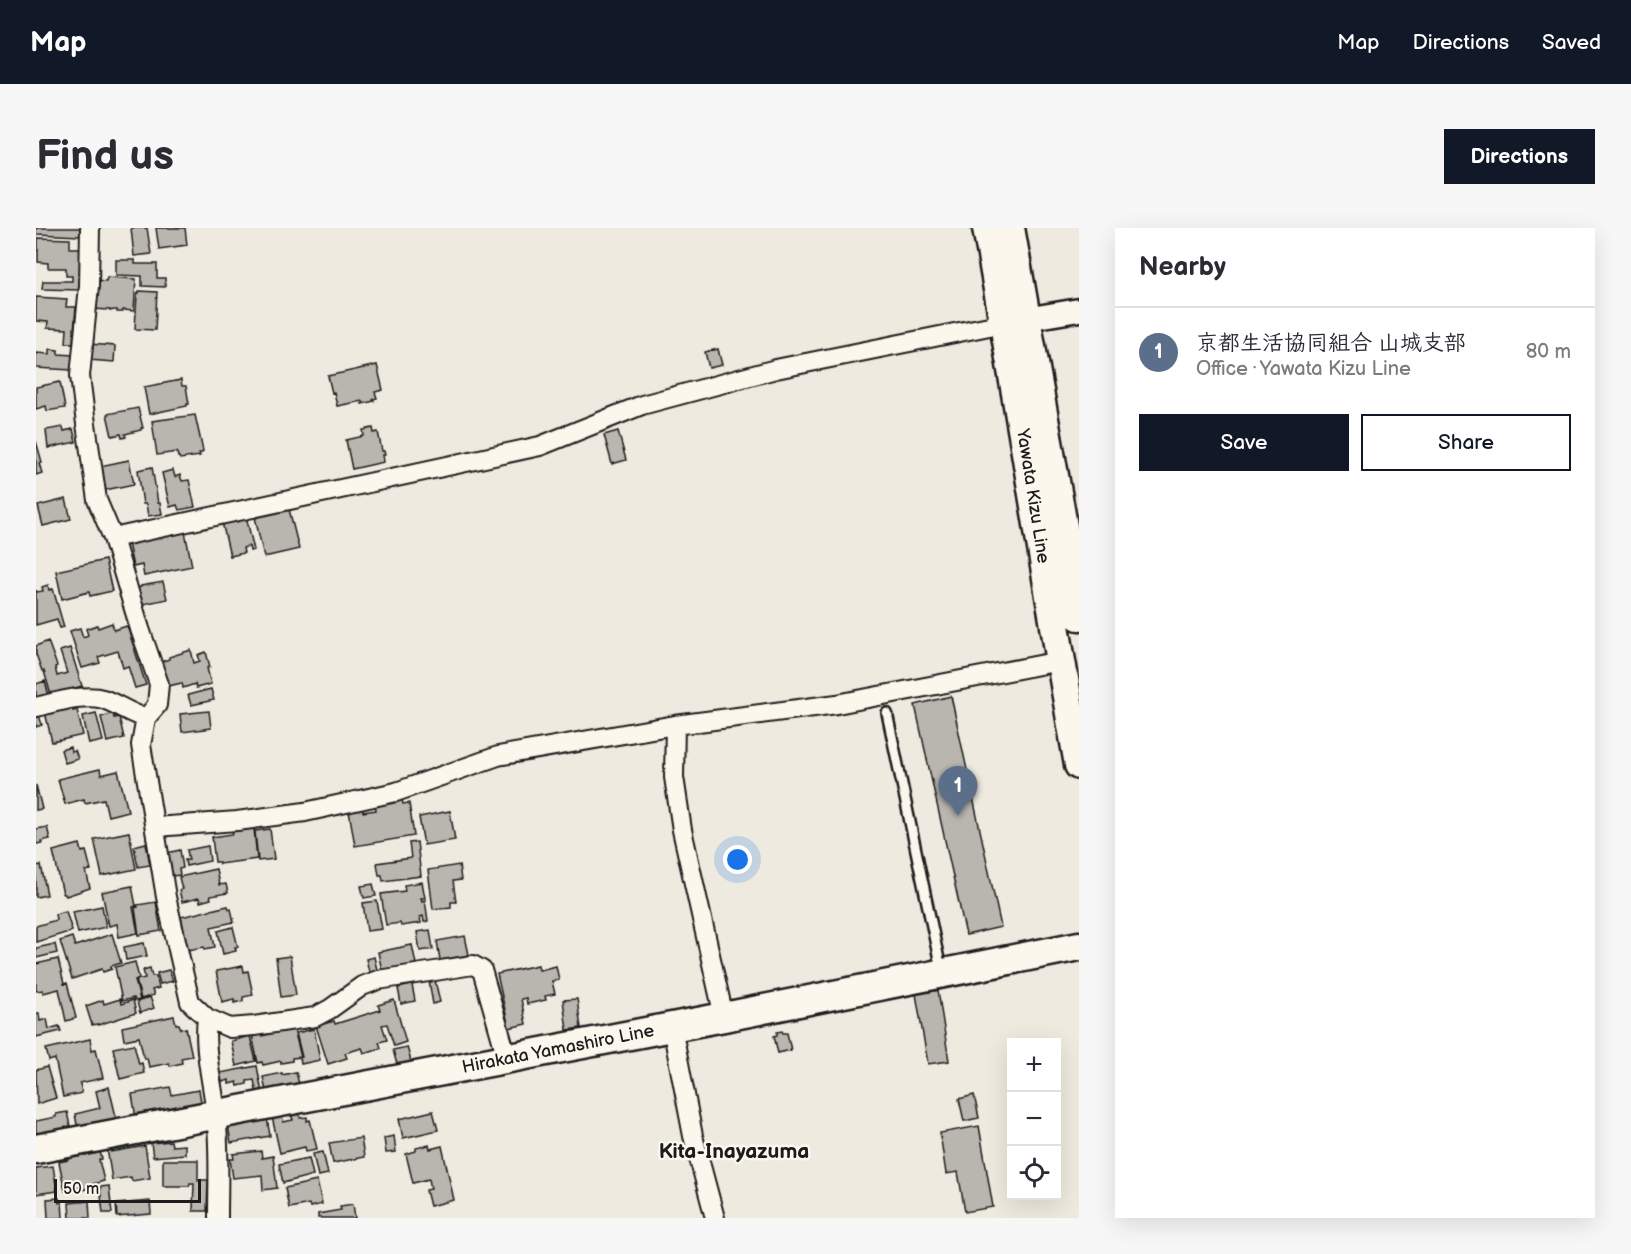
<!DOCTYPE html>
<meta charset="utf-8">
<style>
:root{--surface:#fff;--page:#f7f7f7;--text:#2b2b33;--muted:#7c7c81;--line:#e1e1e2;--accent:#111827}
body{margin:0;font-family:"Balsamiq Sans","Klee One",sans-serif;background:var(--page);color:var(--text)}
.controls{position:absolute;right:18px;bottom:18px;display:grid;overflow:hidden;border-radius:0px;box-shadow:0 6px 24px #0002}
.controls button{width:54px;height:54px;display:grid;place-items:center;padding:0;border:0;border-bottom:2px solid var(--line);background:var(--surface);color:var(--text);font:30px sans-serif}
.scale{position:absolute;left:18px;bottom:15px;width:147px;box-sizing:border-box;padding-left:6px;border:3px solid #1c1c1c;border-top:0;font-size:16px;line-height:21px;white-space:nowrap;color:#1c1c1c;-webkit-text-stroke:4px #fbf7ec;paint-order:stroke}
.you{position:absolute;left:702px;top:632px;width:21px;height:21px;margin:-15px;border:4px solid #fff;border-radius:50%;background:#1a73e8;box-shadow:0 0 0 9px #1a73e833}
.badge{display:grid;place-items:center;width:39px;height:39px;border-radius:50%;background:var(--accent);color:#fff;font-size:20px;font-weight:700}
.pin{position:absolute;translate:-50% -50px;filter:drop-shadow(0 2px 3px #0008)}
.pin::after{content:'';position:absolute;top:32px;width:21px;height:18px;background:inherit;clip-path:polygon(0 0,100% 0,50% 100%)}
.list{margin:0;padding:0;list-style:none}
h2{display:flex;justify-content:space-between;align-items:center;height:78px;margin:0;padding:0 24px;font-size:26px}
h2 small{font-size:20px;font-weight:400;color:var(--muted)}
.list li{display:grid;grid-template-columns:39px 1fr auto;gap:18px;align-items:center;box-sizing:border-box;height:90px;padding:0 24px;border-top:2px solid var(--line)}
.list b{display:block;font-size:22px;white-space:nowrap}
.list p{margin:0;font-size:20px;white-space:nowrap;color:var(--muted)}
.list em{font-size:20px;font-style:normal;color:var(--muted)}
.actions{display:flex;gap:12px;padding:18px 24px}
.actions a{flex:1;padding:14px 0;border:2px solid var(--accent);border-radius:0px;text-align:center;font-size:21px;color:var(--accent)}
.actions .main{background:var(--accent);color:#fff}
.icon{flex:none;width:33px;height:33px;fill:none;stroke:currentColor;stroke-width:2;stroke-linecap:round;stroke-linejoin:round}
.map{position:relative;flex:none;width:1043px;height:990px;overflow:hidden;border-radius:0px}
header{display:flex;align-items:center;gap:36px;box-sizing:border-box;height:84px;padding:0 30px;background:var(--accent);color:#fff}
header strong{font-size:28px}
nav{display:flex;gap:33px;margin-inline-start:auto;font-size:21px}
.intro{display:flex;align-items:center;justify-content:space-between;box-sizing:border-box;height:144px;padding:0 36px}
h1{margin:0;font-size:42px}
.button{padding:15px 27px;border-radius:0px;background:var(--accent);color:#fff;font-size:21px;font-weight:700}
main{display:flex;gap:36px;padding:0 36px}
aside{flex:1;background:var(--surface);border-radius:0px;box-shadow:0 6px 24px #0002}
.map>svg:first-child{display:block}
.building{fill:#b9b6af;stroke:#1c1c1c;stroke-width:1.5}
.lines{fill:none;stroke-linecap:round;stroke-linejoin:round}
.service-casing{stroke:#1c1c1c;stroke-width:14}
.minor-casing{stroke:#1c1c1c;stroke-width:22}
.tertiary-casing{stroke:#1c1c1c;stroke-width:27}
.primary-casing{stroke:#1c1c1c;stroke-width:33}
.service{stroke:#fbf7ec;stroke-width:9}
.minor{stroke:#fbf7ec;stroke-width:18}
.tertiary{stroke:#fbf7ec;stroke-width:22}
.primary{stroke:#fbf7ec;stroke-width:28}
.labels{text-anchor:middle;dominant-baseline:central;stroke-width:5;stroke-linejoin:round;paint-order:stroke}
.street-label{font-size:18px;fill:#1c1c1c;stroke:#fbf7ec}
.quarter-label{font-size:21px;font-weight:bold;fill:#1c1c1c;stroke:#fbf7ec}
</style>
<header>
<strong>Map</strong>
<nav><a>Map</a><a>Directions</a><a>Saved</a></nav>
</header>
<div class="intro"><h1>Find us</h1><a class="button">Directions</a></div>
<main>
<div class="map">
<svg width="1043" height="990" viewBox="0 0 1043 990">
<rect width="100%" height="100%" fill="#eeeadf"/>
<filter id="ink" filterUnits="userSpaceOnUse"><feTurbulence type="fractalNoise" baseFrequency=".0167" numOctaves="2"/><feDisplacementMap in="SourceGraphic" scale="12" xChannelSelector="R" yChannelSelector="G"/><feConvolveMatrix kernelMatrix="1 2 1 2 8 2 1 2 1" color-interpolation-filters="sRGB"/></filter>
<g filter="url(#ink)">
<path class="building" d="M0,0H44V8L0,6Z
M95,0H111L115,26L98,28Z
M120,0H149L151,17L123,21Z
M2,10L34,11V20H45V62L6,61L7,53H36V48H30V40H12V35L2,34Z
M80,32H99V36H121V50H129V59L106,58V48L80,47Z
M71,49L100,51L98,83L87,82V84H81V82H78L74,83V82L56,81L58,52L70,53Z
M103,63L121,64L119,102L99,101L101,66L103,65Z
M0,69L31,71L30,79H40L37,115H30L31,101L11,100L12,94L0,93Z
M53,116L79,118L78,134L53,132Z
M14,121L22,122V126L37,127L36,142L0,140V125L14,126Z
M682,121L686,137L673,140L669,124Z
M341,137L347,162L339,164L341,170L337,171L338,173L326,176V173L301,178L298,164L296,165L292,148Z
M145,152L146,158H150L153,176H151V178L113,186L108,159Z
M24,154L29,180L11,183L10,178L0,181V159Z
M102,180L107,200H105V202L89,206L90,209L86,210L85,206L76,208L71,186Z
M159,187L167,223L166,225H163L164,228L144,231L143,229H142L141,224L121,227L116,193Z
M27,199L28,203L37,201L40,214L12,220L10,202Z
M337,200L338,205L342,204L346,223H348L349,227H347L348,234L316,241L310,212L328,208L327,202Z
M582,203L590,232L576,236L568,207Z
M0,213L6,234L3,235L6,245L0,247Z
M93,232L98,256L69,262L64,238Z
M116,239L122,275H124L126,286L112,288L110,276H107L102,242Z
M137,242L139,249L144,247L146,253L153,252L159,279L143,282L141,277L134,279L126,245Z
M30,271L35,291L7,298L2,278Z
M253,281L263,321L228,329L219,289Z
M210,288L218,322L214,323L213,318L207,320L208,325L194,328L186,294Z
M149,304L156,338L108,348L106,337L97,339L92,315Z
M69,332L76,363L54,368L53,364L26,371L20,343Z
M127,354L131,371L107,376V374H103L101,360L105,359V358Z
M12,357L13,362L17,361L28,399L24,400L21,391L0,397V362L1,364L7,363L6,359Z
M76,395L78,402L91,398L110,457L99,460L92,438L87,440L82,423L62,429L64,435L46,440L34,403L44,400L47,409L52,407L50,401L61,397L62,400Z
M12,413L21,438L19,439L21,448L31,445L24,423L34,420L46,458L15,467L8,443H6L0,426V418Z
M155,422L158,435L164,433L162,427L170,424L174,439L171,440L175,456L160,460L159,456L147,460L146,455L132,458L125,434L133,431V429Z
M9,453L13,468L0,471V456Z
M175,461L178,472L155,477L152,467Z
M915,468L965,699L930,707L879,477Z
M35,478L37,483L41,482L47,507L16,514L9,484Z
M173,483L175,500L146,504L144,486Z
M60,485L67,513L53,516L47,488Z
M77,485L78,490L83,489L88,510L71,514L65,489Z
M3,487L6,497L0,499V488Z
M34,519L35,524L39,523L42,531L29,535L25,522Z
M64,541L65,547L82,543L92,583L72,588L68,571L49,575L48,571L29,576L22,551Z
M0,557L6,581L0,582Z
M366,572L367,576L373,575L378,608L319,618L313,583L327,581V584L340,582L339,576Z
M414,583L419,612L388,617L383,589Z
M11,599L14,611L5,613L6,615L0,616V601Z
M218,601L221,631L183,636V634H179L176,609L197,606L196,603Z
M234,601L238,631L222,633L219,603Z
M93,604L100,641L66,648L58,611Z
M381,614L385,648L347,653L346,647H343L341,635L375,630L373,615Z
M110,615L114,637L102,639L98,618Z
M44,616L46,624L50,623L55,642L50,643L54,660L30,668L29,666H27L17,623Z
M172,618L174,633L150,638L149,632H153L151,622Z
M144,622L147,640L143,641L144,647L136,648L131,625Z
M5,637L11,667L0,669V638Z
M423,637L425,652L417,653L420,674H415V679L397,681L392,642Z
M180,641L183,657L190,656L192,665L174,668L175,671L164,674L163,670L146,674L143,662L146,661L143,649Z
M386,654L389,670H385L386,673L389,672L392,693L388,694L387,688L384,689L385,695L365,698L364,695L350,697L345,666L369,663L368,657Z
M337,656L340,668L328,670L325,658Z
M96,658L100,678L97,679L102,705L83,709L81,696L73,698L66,664Z
M341,673L346,701L331,703L327,675Z
M120,674L125,703L103,707L99,680L102,679L101,677Z
M66,678L70,699L42,705L37,684Z
M192,678L193,681H195L198,694L175,699L179,719L169,721L168,719L152,722L145,689Z
M30,683L36,703L0,714V698L20,692L19,686Z
M197,699L202,719H199L200,723L187,726L182,703Z
M394,702L397,721L384,723L381,704Z
M76,706L85,735L75,738L76,741L67,744L66,741L36,751L24,713L36,709L39,718Z
M429,708L433,727L404,732L401,713Z
M108,715L111,728L90,732L88,719Z
M19,716L21,725L0,730V720Z
M376,717L380,736L346,743L342,724Z
M254,728L260,767L245,769L240,730Z
M338,729L342,746L334,748L330,731Z
M22,731L28,756L31,755L40,790L30,793L23,761L7,765V762L0,763V736Z
M99,734L103,750L99,752L104,772L99,773L98,770L86,773L79,739Z
M502,737L503,742L520,738L523,752L516,753L519,766L509,768L510,772L491,776L490,770L485,771L490,796L473,800L461,746Z
M207,738L208,744L212,743L217,767L207,769V773L198,775V771L186,774L180,743Z
M114,740L116,748H120L123,760L116,762L118,767L105,771L100,752L109,750L107,742Z
M133,742L137,753L124,756L121,745Z
M399,752L404,774L397,776L393,753Z
M376,757L379,773L365,776L362,760Z
M902,762L913,833L892,836L880,766Z
M114,769L118,780L104,785L101,774Z
M84,771L85,776L97,772L100,785L62,797V796L56,797L50,778L67,772L68,776Z
M541,771L545,800L531,802L527,772Z
M358,772L370,814L358,818L351,796L346,797L351,812L343,814L345,820L328,825L326,820L309,825L311,830L292,836L280,798L298,793L299,796L344,782L342,777Z
M0,785H3L4,793L11,791L13,801L23,798L25,803L0,809Z
M138,788L140,796H143L145,801L150,800L156,828L145,830L146,835L134,838L133,835L113,839L111,830H108L103,809L88,812L86,799Z
M246,801L247,803L258,801L265,829L256,830V833L245,835V833L227,837L226,834L222,835L216,807L226,805V808L238,805V803Z
M278,801L284,832L265,836L264,829H266L260,805Z
M746,803L747,805H751L755,822L742,825L738,808L741,807V804Z
M214,808L220,833L200,838L195,813Z
M54,811L56,822L60,821L67,850L44,855L46,865L27,869L19,831L13,833L10,821Z
M98,816L103,836L106,835L108,845L84,851L77,820Z
M371,819L376,837L362,840L357,822Z
M221,838L226,865L221,867L218,852L211,853V856L202,858L201,854L193,856V852L186,854L184,845Z
M11,839L20,870L1,876L0,842Z
M260,844L264,860L231,868L227,849L246,845V847Z
M73,859L81,893L42,902L39,886L64,880L60,863Z
M134,859L136,867L163,862L166,879L100,890L96,866Z
M938,867L943,890L928,893L923,871Z
M397,883L402,902L367,910L363,891Z
M31,884L35,903L0,909V893L20,889V886Z
M263,884L264,890L271,889V893L274,892L281,921L270,923L269,919L244,925L236,889L246,887L247,894L257,892L255,886Z
M231,890L234,908L195,915L192,897Z
M943,898L957,979L929,984L922,944L910,946L904,905Z
M358,908L360,924L350,925L348,910Z
M325,910L328,929L297,935L293,915Z
M135,913L136,918L149,917V926L117,929L115,915Z
M393,917L394,921L406,918L418,972L394,978L390,962L395,961L393,951L377,955L370,926L380,923V920Z
M109,918L114,950L96,953L95,949L76,952L71,920L75,919L76,924Z
M225,923L226,930L237,928L241,960L227,962L226,947L197,950L194,931H198L197,926Z
M48,924L49,928L64,924L66,931L63,932L68,953L57,956L58,959L46,962L45,959L29,963L23,934L33,932L32,928Z
M287,924L292,946L282,948L277,926Z
M273,930L277,947L247,955L243,936Z
M127,932H162V952H172L171,983H157L158,955H154L153,958H127Z
M17,938L21,963L0,966V940Z
M281,953L286,976L274,979L273,976L253,980L249,960Z
M73,958L76,985H67L64,959Z
M23,970V975L26,974L27,990H12L11,971Z
M53,973L54,990H34L33,975Z
M114,973L115,986L81,989L80,976Z
M317,976L319,990H282V986L305,982L304,978Z"/>
<g class="lines">
<defs>
<path id="service" d="M851,485L905,741"/>
<path id="minor" d="M54,0L53,58L44,148L50,196L61,272L77,310L104,401L123,456L121,477L110,490L105,517L130,669L154,774L171,790L194,800L218,798L279,789L294,781L326,758L342,752L437,737L446,742L471,830
M77,310L504,218L606,177L740,141L978,93
M0,479C18,475 48,465 67,471C82,476 94,486 110,490
M639,497L638,549L646,602L688,789
M119,599L201,593L269,584L360,564L462,528L639,497L801,476L1024,433
M171,790C167,822 177,855 180,887C184,921 182,956 182,990
M636,799L657,908L679,990"/>
<path id="tertiary" d="M989,91L1043,82"/>
<path id="primary" d="M951,0C984,179 1011,358 1043,537
M974,0L1043,388
M0,921L688,789L1043,718"/>
</defs>
<use href="#service" class="service-casing"/>
<use href="#minor" class="minor-casing"/>
<use href="#tertiary" class="tertiary-casing"/>
<use href="#primary" class="primary-casing"/>
<use href="#service" class="service"/>
<use href="#minor" class="minor"/>
<use href="#tertiary" class="tertiary"/>
<use href="#primary" class="primary"/>
</g>
</g>
<g class="labels">
<g class="street-label">
<text transform="translate(997 268) rotate(81)">Yawata Kizu Line</text>
<text transform="translate(522 821) rotate(-11)">Hirakata Yamashiro Line</text>
</g>
<g class="quarter-label">
<text x="698" y="923">Kita-Inayazuma</text>
</g>
</g>
</svg>
<div class="controls">
<button>+</button>
<button>−</button>
<button><svg class="icon" aria-label="locate" viewBox="0 0 24 24"><circle cx="12" cy="12" r="6"/><path d="M12 2v4M12 18v4M2 12h4M18 12h4"/></svg></button>
</div>
<div class="scale">50 m</div>
<div class="you"></div>
<div class="pin badge" style="left:922px;top:588px;background:#5c6f8a">1</div>
</div>
<aside>
<h2>Nearby<small></small></h2>
<ul class="list">
<li><span class="badge" style="background:#5c6f8a">1</span><div><b>京都生活協同組合 山城支部</b><p>Office · Yawata Kizu Line</p></div><em>80 m</em></li>
</ul>
<div class="actions"><a class="main">Save</a><a>Share</a></div>
</aside>
</main>
